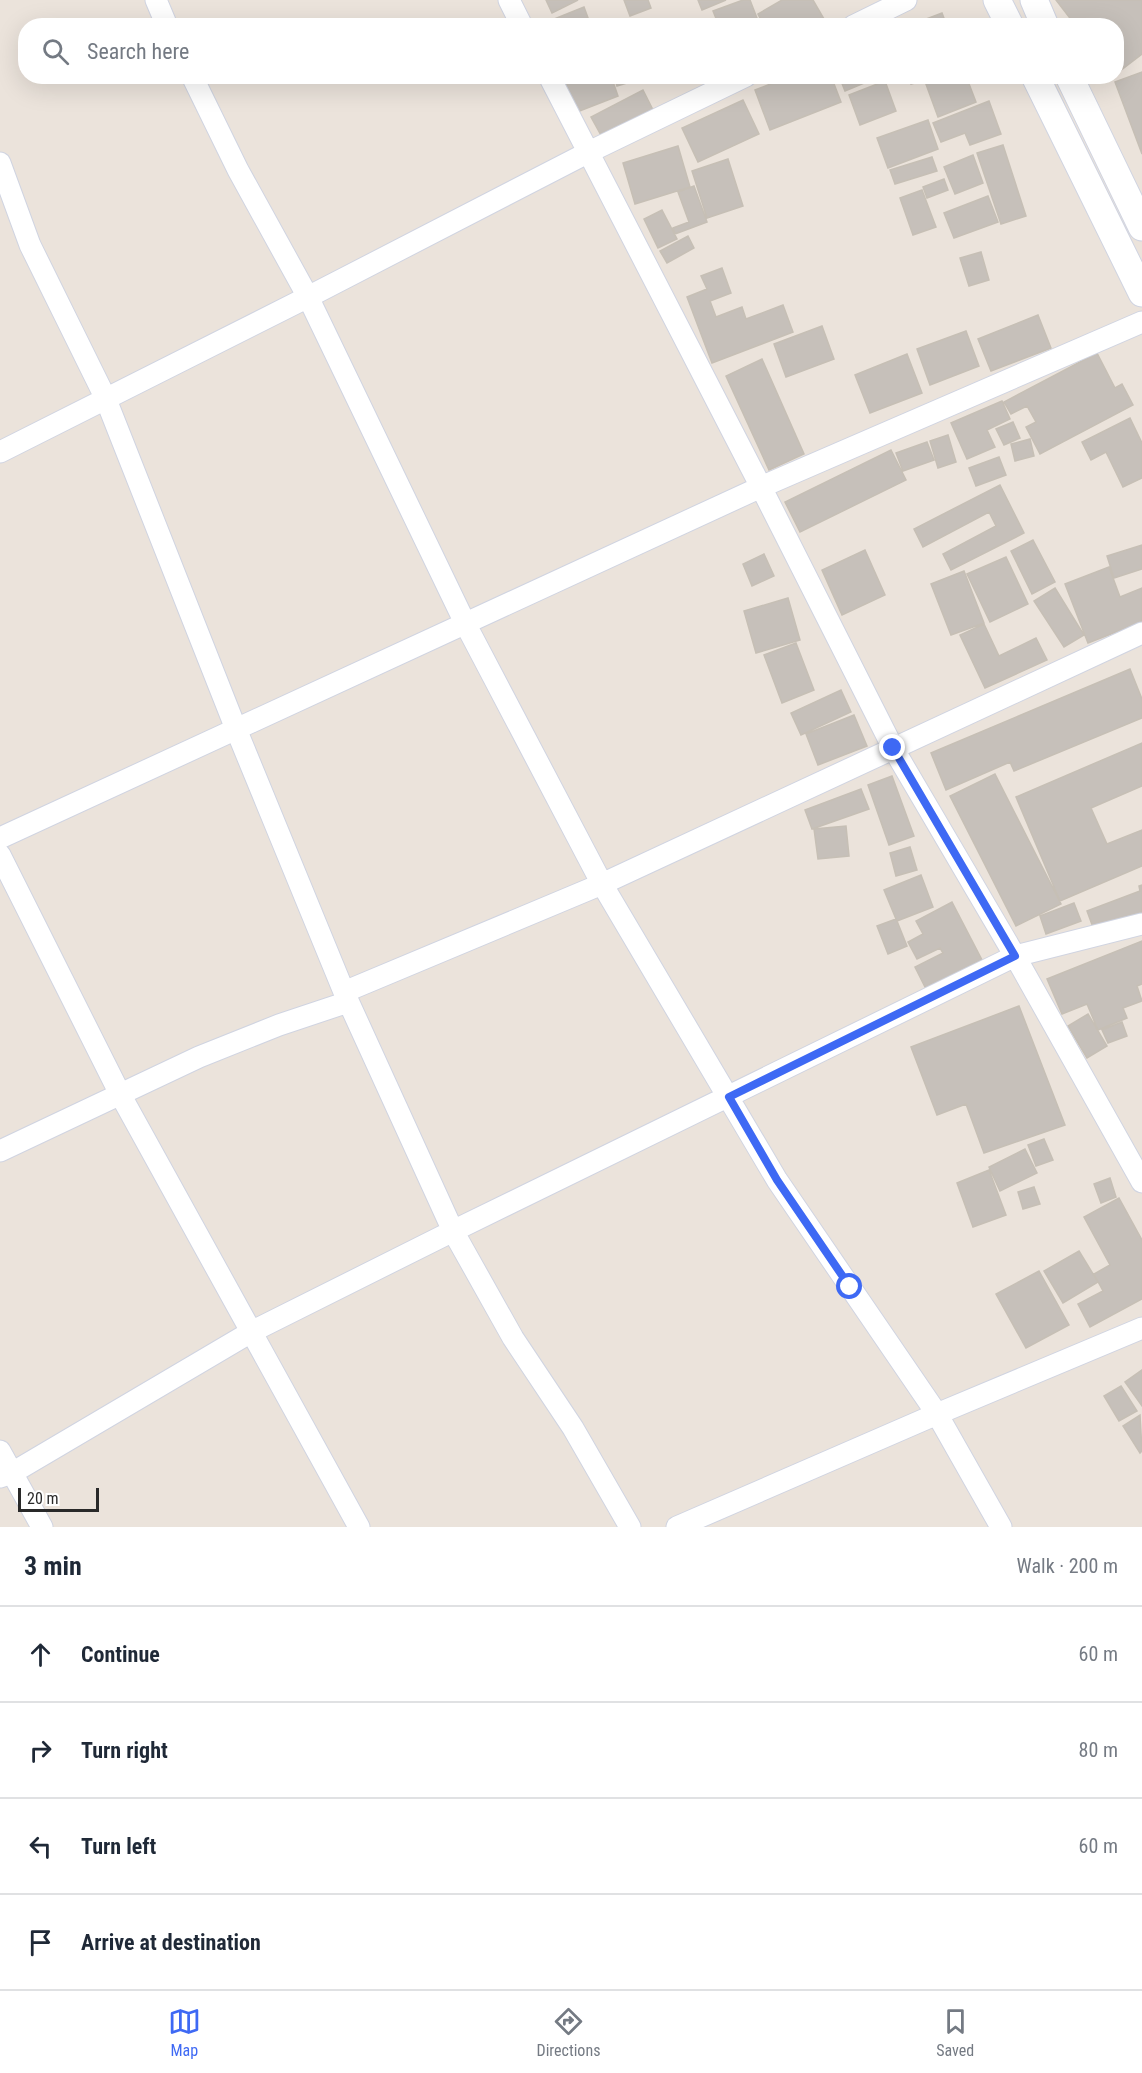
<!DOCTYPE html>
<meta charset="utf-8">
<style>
:root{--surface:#fff;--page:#f2f2f3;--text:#1f2937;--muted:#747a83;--line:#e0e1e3;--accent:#3e69f4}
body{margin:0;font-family:"Roboto Condensed",sans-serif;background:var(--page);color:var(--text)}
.scale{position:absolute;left:18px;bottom:15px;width:81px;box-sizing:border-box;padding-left:6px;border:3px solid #292929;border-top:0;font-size:16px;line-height:21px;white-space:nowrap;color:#292929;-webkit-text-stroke:4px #fff;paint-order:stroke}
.stop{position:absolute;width:18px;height:18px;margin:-14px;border:4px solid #3e69f4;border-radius:50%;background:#fff}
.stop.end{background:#3e69f4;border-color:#fff;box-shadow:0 2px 6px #0008}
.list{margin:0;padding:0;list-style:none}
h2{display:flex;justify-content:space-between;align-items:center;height:78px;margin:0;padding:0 24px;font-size:26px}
h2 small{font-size:20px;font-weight:400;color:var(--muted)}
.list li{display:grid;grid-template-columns:39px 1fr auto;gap:18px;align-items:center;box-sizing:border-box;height:96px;padding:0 24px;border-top:2px solid var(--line)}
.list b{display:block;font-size:22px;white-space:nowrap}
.list em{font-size:20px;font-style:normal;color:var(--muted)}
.icon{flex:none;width:33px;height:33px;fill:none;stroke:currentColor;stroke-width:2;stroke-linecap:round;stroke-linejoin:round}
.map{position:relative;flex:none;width:1142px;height:1527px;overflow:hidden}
.search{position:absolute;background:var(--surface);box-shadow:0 6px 24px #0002;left:18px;right:18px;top:18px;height:66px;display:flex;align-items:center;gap:15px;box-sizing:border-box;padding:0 21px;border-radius:24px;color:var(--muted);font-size:22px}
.sheet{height:462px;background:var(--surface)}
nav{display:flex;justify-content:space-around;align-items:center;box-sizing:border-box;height:84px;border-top:2px solid var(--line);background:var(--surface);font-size:16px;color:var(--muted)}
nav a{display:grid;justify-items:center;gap:3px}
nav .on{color:var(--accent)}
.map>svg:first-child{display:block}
.building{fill:#c6c0ba;stroke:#c6bfb5;stroke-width:1.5}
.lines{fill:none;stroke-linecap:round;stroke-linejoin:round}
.minor-casing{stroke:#d0d4e1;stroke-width:23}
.tertiary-casing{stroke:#d0d4e1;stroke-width:29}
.minor{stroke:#fff;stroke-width:21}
.tertiary{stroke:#fff;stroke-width:27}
.route{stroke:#3e69f4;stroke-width:8}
</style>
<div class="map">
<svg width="1142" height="1527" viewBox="0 0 1142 1527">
<rect width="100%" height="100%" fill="#ebe3db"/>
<path class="building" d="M546,0H578L552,13Z
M624,0H648L651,8L630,16Z
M698,0H726L702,10Z
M743,0H750L760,26H719L713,11Z
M782,0H813L824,19L812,26H764L758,14Z
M1056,0H1142V54L1116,74V26H1076Z
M584,7L591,26H543L542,24Z
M942,13L947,26H908Z
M1142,72V154L1115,82Z
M563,76H611L618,96L577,112Z
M614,76H639L640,79L617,86Z
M791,76H831L841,102L770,130L755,90Z
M839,76H881L845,91Z
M908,76H921L922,81L911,84Z
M923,76H966L976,102L938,117Z
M885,81L896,111L860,125L849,95Z
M643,90L653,110L602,137L591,117Z
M743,100L759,134L698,162L682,128Z
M989,101L1001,134L970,145L965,133L941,142L933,123Z
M928,120L938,149L888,168L877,138Z
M1003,145L1026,216L1001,224L977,153Z
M678,146L690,187L635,204L623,163Z
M973,155L983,183L955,194L944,167Z
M932,157L937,171L895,184L890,170Z
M728,159L743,206L707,218L692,171Z
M944,179L948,190L927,198L923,187Z
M694,186L707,222L675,234L673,228L689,222L678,192Z
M922,190L936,227L913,235L900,198Z
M988,196L998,222L954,238L944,213Z
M662,210L677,239L658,248L644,219Z
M688,236L694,248L667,263L660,251Z
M981,252L989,280L969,286L960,258Z
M722,268L731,293L710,301L716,317L742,307L746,319L783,305L793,332L712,363L687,297L707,289L701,276Z
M1038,315L1051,348L991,371L978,339Z
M822,326L834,359L786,377L774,344Z
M966,331L979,366L930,385L917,349Z
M1097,353L1115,388L1122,384L1133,405L1040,454L1026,427L1036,422L1027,406L1011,414L1004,402Z
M907,354L922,393L870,413L855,375Z
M762,359L804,454L769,470L726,376Z
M1002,401L1010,419L987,430L995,447L967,459L951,423Z
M1130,418L1142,443V478L1123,487L1106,452L1091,460L1082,442Z
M1013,422L1020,438L1004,445L996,429Z
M948,435L956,462L938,468L930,441Z
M1030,439L1034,456L1015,461L1011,444Z
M927,442L934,460L903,471L896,453Z
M891,450L906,480L800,532L785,502Z
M999,457L1006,475L976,486L969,468Z
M1000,485L1024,533L951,570L943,554L996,526L989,512L923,547L914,529Z
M1033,540L1055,582L1032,594L1011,551Z
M1142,545V569L1114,578L1107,556Z
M865,550L885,595L842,615L822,570Z
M764,554L774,576L752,586L743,564Z
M1006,557L1028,604L990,622L967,574Z
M1109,567L1120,597L1142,588V622L1088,643L1065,584Z
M964,571L984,623L951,635L931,584Z
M1055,588L1084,635L1064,647L1034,601Z
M788,598L800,640L756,653L744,611Z
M984,624L999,656L1036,638L1047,660L985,688L960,635Z
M796,643L814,690L782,703L764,655Z
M1130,669L1142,699V718L1014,771L1010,762L946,790L931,753Z
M841,690L851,712L801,735L791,713Z
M854,715L867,746L818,765L806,734Z
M1142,743V786L1091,808L1107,844L1142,830V866L1060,901L1016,797Z
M995,774L1061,904L1016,926L950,796Z
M892,776L914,836L889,845L868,785Z
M861,789L869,809L812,829L805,810Z
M846,826L849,856L818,859L814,829Z
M910,847L917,870L896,876L890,853Z
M921,875L933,907L897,921L907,946L888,954L877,926L896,919L884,890Z
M1142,885V924L1098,941L1087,911L1140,891L1139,886Z
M952,902L982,960L926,989L915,967L943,953L940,948L917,959L908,942L923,934L916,921Z
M1074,903L1081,921L1046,934L1040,916Z
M1142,941V984L1137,986L1142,1001L1123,1008L1127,1018L1098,1030L1087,1004L1062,1014L1047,979Z
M1019,1006L1065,1125L984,1153L966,1104L937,1115L911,1047Z
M1088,1014L1107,1046L1087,1058L1068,1026Z
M1122,1022L1127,1036L1108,1043L1102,1030Z
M1044,1139L1053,1160L1036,1166L1028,1145Z
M1025,1149L1037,1173L1000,1191L989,1167Z
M989,1170L1006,1215L973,1227L957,1183Z
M1110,1178L1116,1197L1101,1203L1094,1184Z
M1034,1187L1040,1204L1023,1209L1018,1192Z
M1119,1198L1142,1240V1299L1090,1327L1078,1304L1103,1291L1094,1274L1110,1265L1084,1217Z
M1079,1251L1098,1282L1063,1303L1044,1271Z
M1039,1271L1069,1325L1026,1348L996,1294Z
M1142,1370V1406L1125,1382Z
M1121,1386L1137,1411L1119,1421L1104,1396Z
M1140,1415L1142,1451L1140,1453L1123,1426Z"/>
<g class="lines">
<defs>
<path id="minor" d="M156,0L167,26
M509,0L522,26
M853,26L906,0
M192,76L238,170L308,297L466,625L602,884L777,1180L937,1414L1001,1527
M549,76L761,487L893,748L1015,956L1142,1182
M0,163L30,245L105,397L236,729L344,992L453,1231L513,1338L573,1428L630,1527
M0,452L308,297L589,152L746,76
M0,838L761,487L1142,322
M0,855L120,1094L359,1527
M344,992L602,884L1142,633
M0,1151L199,1057L279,1025L348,1002
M0,1451L42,1527
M0,1477L12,1473L251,1332L453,1231L1015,956L1142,924
M677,1527L937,1414L1142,1328"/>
<path id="tertiary" d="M997,0L1010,26
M1034,0L1045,26
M1035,76L1142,293
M1069,76L1142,227"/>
</defs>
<use href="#minor" class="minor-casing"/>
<use href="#tertiary" class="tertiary-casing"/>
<use href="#minor" class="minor"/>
<use href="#tertiary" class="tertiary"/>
</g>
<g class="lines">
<path class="route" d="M850,1287L777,1180L729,1097L1015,956L893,748"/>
</g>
</svg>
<div class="scale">20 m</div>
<div class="stop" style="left:850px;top:1287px"></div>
<div class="stop end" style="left:893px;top:748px"></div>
<div class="search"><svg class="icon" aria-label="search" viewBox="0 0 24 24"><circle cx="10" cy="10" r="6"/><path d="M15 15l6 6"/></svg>Search here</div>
</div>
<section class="sheet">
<h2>3 min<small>Walk · 200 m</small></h2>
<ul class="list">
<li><svg class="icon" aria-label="ahead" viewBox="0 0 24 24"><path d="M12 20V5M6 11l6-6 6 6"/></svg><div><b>Continue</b></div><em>60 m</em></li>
<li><svg class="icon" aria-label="right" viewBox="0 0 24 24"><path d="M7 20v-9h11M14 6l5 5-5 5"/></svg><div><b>Turn right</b></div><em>80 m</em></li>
<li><svg class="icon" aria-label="left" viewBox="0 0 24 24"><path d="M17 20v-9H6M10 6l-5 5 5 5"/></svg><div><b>Turn left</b></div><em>60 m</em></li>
<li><svg class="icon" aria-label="arrive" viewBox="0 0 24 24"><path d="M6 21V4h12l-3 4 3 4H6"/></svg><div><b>Arrive at destination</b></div></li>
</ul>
</section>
<nav>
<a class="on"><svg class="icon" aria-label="map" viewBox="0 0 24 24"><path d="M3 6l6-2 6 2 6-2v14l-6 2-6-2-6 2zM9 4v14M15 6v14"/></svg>Map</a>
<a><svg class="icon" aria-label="directions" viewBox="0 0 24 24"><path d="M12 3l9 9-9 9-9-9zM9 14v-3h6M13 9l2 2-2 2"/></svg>Directions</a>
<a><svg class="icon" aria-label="saved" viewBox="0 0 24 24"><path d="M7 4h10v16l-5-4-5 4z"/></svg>Saved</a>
</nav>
